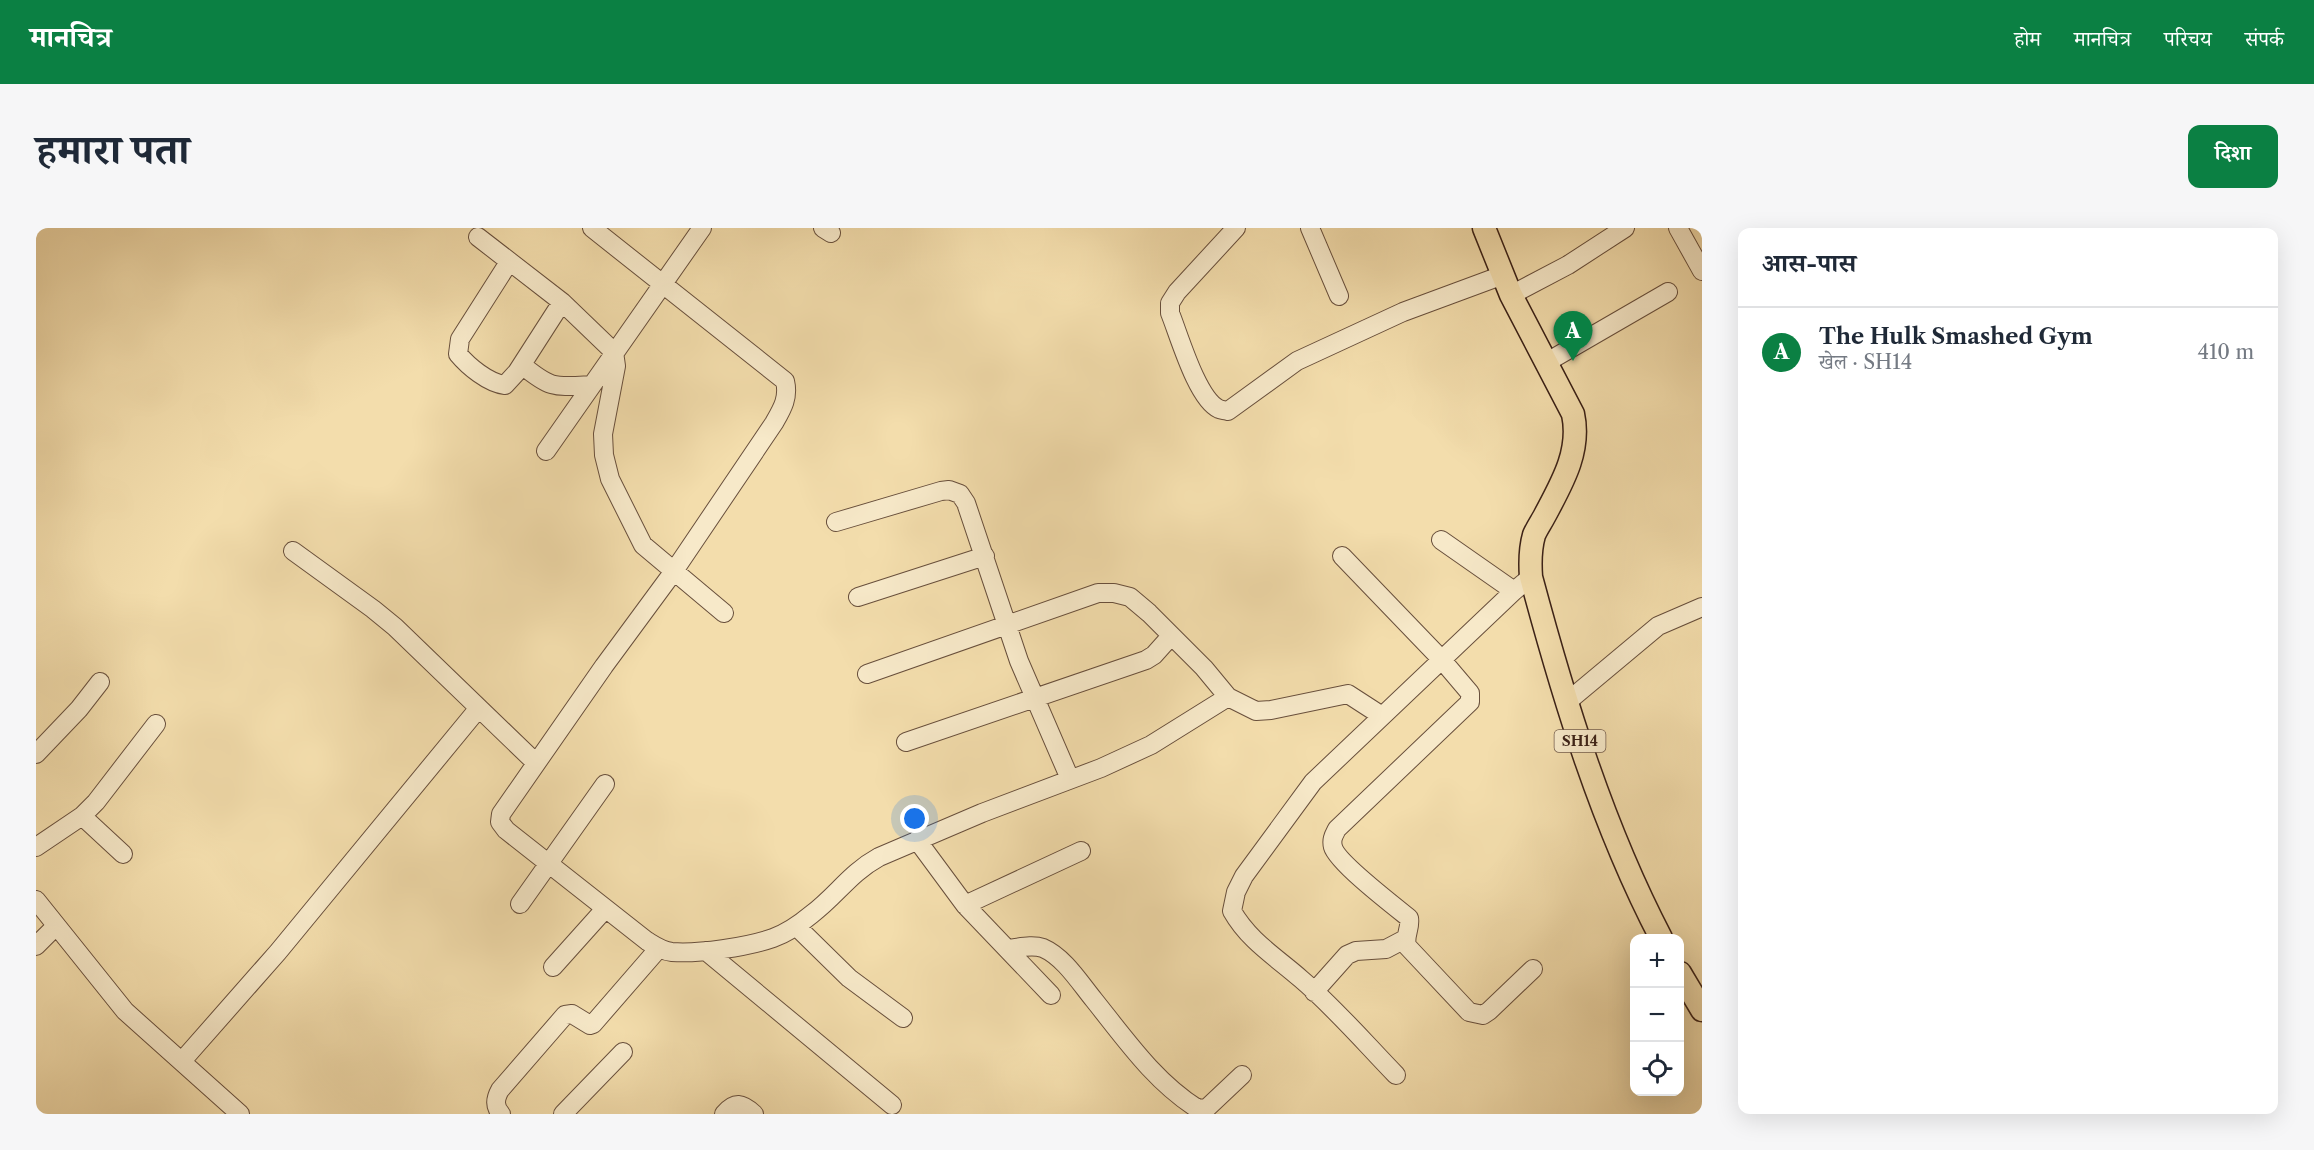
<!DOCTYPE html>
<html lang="hi">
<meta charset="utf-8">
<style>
:root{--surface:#fff;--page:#f6f6f7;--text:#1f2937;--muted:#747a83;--line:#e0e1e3;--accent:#0b8043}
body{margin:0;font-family:"Libre Caslon Text","Noto Serif Devanagari",serif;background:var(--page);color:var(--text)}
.controls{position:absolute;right:18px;bottom:18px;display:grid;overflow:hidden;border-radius:12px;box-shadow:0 6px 24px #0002}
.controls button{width:54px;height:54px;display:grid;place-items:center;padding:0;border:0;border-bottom:2px solid var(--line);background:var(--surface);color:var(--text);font:30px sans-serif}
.you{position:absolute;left:879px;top:591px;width:21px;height:21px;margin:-15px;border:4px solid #fff;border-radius:50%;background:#1a73e8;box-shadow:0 0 0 9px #1a73e833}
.badge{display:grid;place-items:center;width:39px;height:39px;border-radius:50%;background:var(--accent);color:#fff;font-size:20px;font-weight:700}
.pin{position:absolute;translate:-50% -50px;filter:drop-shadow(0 2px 3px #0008)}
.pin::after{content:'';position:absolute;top:32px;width:21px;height:18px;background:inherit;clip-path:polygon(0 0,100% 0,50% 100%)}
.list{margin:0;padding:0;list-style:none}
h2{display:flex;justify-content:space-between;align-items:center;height:78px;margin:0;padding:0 24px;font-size:26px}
h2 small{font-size:20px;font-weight:400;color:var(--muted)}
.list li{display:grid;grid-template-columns:39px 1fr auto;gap:18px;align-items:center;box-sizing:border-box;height:90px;padding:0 24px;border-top:2px solid var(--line)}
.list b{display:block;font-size:22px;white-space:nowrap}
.list p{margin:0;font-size:20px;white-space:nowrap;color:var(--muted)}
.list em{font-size:20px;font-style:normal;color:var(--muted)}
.icon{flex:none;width:33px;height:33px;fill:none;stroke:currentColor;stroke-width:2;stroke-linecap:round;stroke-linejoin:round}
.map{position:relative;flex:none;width:1666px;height:886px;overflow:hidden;border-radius:12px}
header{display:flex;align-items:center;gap:36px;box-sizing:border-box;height:84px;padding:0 30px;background:var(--accent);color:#fff}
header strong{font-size:28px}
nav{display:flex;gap:33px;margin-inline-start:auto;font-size:21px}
.intro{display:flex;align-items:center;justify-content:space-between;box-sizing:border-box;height:144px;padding:0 36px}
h1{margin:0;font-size:42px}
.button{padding:15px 27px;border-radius:12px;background:var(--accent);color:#fff;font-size:21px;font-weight:700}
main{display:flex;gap:36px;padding:0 36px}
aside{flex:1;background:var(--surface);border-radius:12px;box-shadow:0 6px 24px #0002}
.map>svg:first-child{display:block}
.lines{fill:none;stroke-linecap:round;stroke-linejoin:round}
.minor-casing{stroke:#684f3c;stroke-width:20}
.major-casing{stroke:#3a2016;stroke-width:25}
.minor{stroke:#f7e9c9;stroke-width:18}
.major{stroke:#f3ddac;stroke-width:22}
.labels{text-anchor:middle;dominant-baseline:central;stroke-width:5;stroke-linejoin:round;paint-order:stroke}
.shield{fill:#f7e9c9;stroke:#735c4c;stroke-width:1.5}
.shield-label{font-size:14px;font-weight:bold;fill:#3a2016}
</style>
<header>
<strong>मानचित्र</strong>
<nav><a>होम</a><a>मानचित्र</a><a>परिचय</a><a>संपर्क</a></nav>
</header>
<div class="intro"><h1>हमारा पता</h1><a class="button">दिशा</a></div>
<main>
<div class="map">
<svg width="1666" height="886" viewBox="0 0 1666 886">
<rect width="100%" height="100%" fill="#f3ddac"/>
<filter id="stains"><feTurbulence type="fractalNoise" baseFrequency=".00333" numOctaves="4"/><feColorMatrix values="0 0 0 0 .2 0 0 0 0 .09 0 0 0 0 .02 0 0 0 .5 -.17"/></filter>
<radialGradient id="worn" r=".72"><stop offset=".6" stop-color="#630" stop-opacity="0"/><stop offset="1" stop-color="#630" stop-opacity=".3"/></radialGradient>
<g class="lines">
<defs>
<path id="minor" d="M556,0L749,153C753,170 746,181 738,195L638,343L568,438L465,586L464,594L470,602L611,713C619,718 626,723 636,724C663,726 711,719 737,710C751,705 764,696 776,686C801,667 814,645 843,629L946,585L1065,540L1115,517L1192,469
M787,0L795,5
M1200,0L1141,64L1134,75V85C1143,107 1161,171 1183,181C1185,182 1189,182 1192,183L1261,133L1367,84L1467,47
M1274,0L1303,68
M1642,0L1666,43
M442,9L526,74L578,124L580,138L567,206L568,227L574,251L607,317L688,385
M473,34L424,111L422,126C432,138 452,155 469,157L481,144L526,74
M1475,67L1532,37L1589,0
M1511,134L1632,64
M486,137C515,161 518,159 555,157
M510,223L666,0
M800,294L905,263L913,262L924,266L930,275L983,433L1034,551
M1405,312L1478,363
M257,323L337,381L359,399L500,535
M1306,328L1406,432L1434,465V474L1301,601C1298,607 1295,611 1297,619C1301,634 1358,678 1373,690C1375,700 1368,708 1371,718L1433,784L1447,787L1453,783L1497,741
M822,369L949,328
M831,446L1062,365H1078L1094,369L1113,385L1168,440L1192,469L1220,483L1235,482L1312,466L1346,488
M1531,474L1622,398L1666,379
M870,514L1110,432L1118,427L1135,408
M0,526L43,481L64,454
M46,588L87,626
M881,612L929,677L1015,767
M0,619L46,588L60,574L120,496
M0,672L89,783L204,886
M484,676L569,556
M929,677L1045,623
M760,698L813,750L867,790
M0,718L20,698
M971,721C982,720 996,716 1007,720C1028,729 1044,755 1058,772C1090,812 1119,854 1162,881L1171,880L1206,847
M670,723L856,877
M517,739L569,681
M1278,764L1311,727L1320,723L1350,721L1369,711
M146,833L242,724L442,481
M1360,847C1329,815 1299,780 1265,751C1240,729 1213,713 1196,683L1200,664L1208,648L1277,554L1478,363L1495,349
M465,886C458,878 459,871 464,862L529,787L536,786L554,797L557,796L623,720
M527,886L587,824
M688,886C699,873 706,875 718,886"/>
<path id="major" d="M1448,0L1475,67L1537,186C1545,223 1526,255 1509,287C1506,293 1501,300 1498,307C1494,321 1494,335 1495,349C1528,472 1566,597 1625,710
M1644,745L1666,782"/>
</defs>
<use href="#minor" class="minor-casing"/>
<use href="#major" class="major-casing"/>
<use href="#minor" class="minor"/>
<use href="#major" class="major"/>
</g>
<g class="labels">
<rect class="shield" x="1518.5" y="502" width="51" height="22" rx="4.5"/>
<g class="shield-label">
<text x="1544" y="513">SH14</text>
</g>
</g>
<rect width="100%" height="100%" filter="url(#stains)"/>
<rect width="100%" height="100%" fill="url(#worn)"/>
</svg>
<div class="controls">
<button>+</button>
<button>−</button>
<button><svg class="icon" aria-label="locate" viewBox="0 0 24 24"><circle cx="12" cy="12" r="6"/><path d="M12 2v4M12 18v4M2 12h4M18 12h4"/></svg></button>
</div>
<div class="you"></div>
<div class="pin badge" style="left:1537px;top:133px">A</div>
</div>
<aside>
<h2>आस-पास<small></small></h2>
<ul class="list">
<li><span class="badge">A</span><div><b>The Hulk Smashed Gym</b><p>खेल · SH14</p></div><em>410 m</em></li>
</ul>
</aside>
</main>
